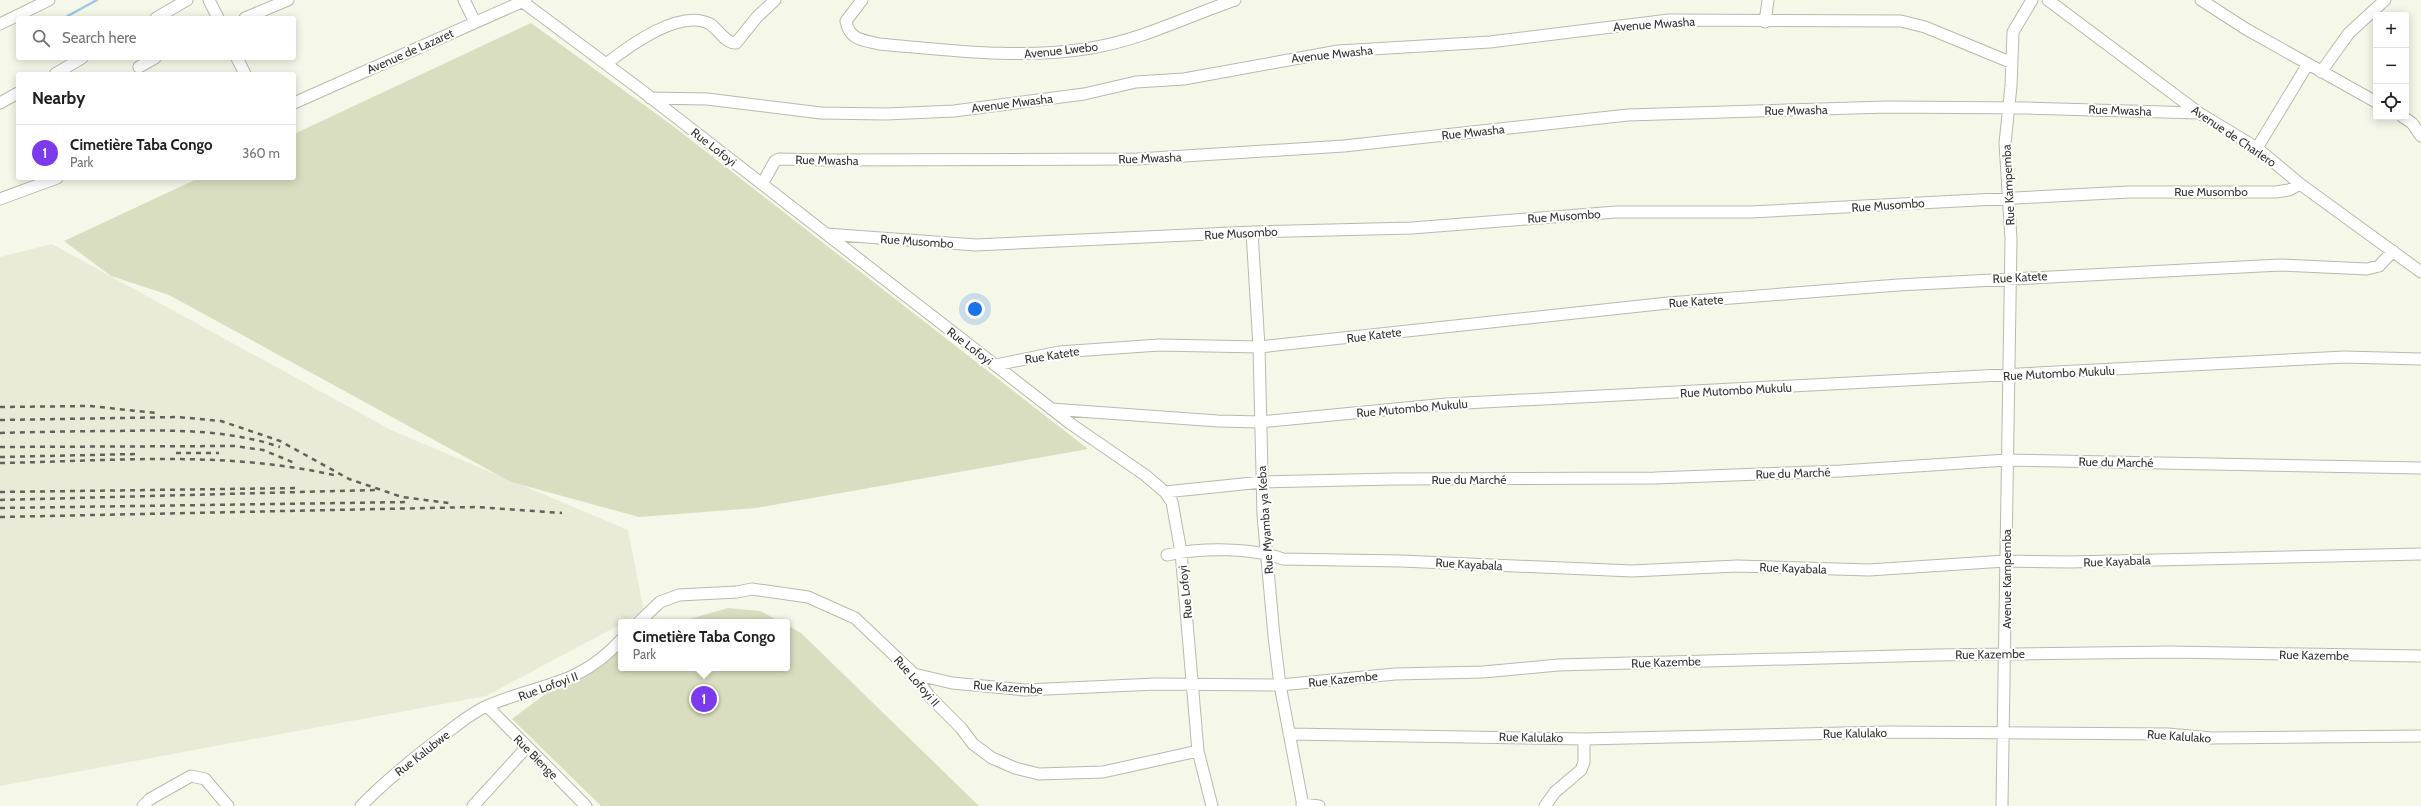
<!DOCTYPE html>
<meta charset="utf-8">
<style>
:root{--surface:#fff;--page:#f2f2f2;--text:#202124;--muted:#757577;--line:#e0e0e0;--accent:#7c3aed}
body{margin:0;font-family:Cabin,sans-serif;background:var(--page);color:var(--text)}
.controls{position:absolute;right:12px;top:12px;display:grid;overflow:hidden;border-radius:4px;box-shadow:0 2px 10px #0003}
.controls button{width:36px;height:36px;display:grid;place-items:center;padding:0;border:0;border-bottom:1px solid var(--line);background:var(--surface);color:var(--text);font:20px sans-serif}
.you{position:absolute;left:975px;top:309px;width:14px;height:14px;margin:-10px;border:3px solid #fff;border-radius:50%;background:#1a73e8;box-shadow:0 0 0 6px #1a73e833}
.badge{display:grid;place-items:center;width:26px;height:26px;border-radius:50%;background:var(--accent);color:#fff;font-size:13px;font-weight:700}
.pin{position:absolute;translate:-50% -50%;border:2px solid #fff;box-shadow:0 1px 4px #0006}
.popup{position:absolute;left:618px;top:619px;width:172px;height:52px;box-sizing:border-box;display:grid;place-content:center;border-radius:4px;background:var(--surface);filter:drop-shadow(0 1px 3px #0005);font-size:13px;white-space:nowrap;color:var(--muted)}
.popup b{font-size:15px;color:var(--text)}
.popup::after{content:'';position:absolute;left:50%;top:100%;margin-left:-8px;border:8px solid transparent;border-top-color:var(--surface)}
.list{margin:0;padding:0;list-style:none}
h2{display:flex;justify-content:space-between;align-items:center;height:52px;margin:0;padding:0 16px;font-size:17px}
h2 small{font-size:13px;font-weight:400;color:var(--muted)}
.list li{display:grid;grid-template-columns:26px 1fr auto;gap:12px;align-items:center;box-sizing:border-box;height:56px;padding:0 16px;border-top:1px solid var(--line)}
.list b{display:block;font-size:15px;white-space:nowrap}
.list p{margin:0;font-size:13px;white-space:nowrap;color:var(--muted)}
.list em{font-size:13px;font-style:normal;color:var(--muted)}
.icon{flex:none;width:22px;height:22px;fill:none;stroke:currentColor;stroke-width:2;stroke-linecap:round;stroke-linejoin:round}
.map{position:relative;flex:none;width:2421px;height:806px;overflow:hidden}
.search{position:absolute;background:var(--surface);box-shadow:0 2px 10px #0003;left:16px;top:16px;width:280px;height:44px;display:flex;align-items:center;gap:10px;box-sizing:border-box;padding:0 14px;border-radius:4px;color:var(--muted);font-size:15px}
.panel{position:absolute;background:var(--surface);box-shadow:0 2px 10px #0003;left:16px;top:72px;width:280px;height:108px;border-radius:4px}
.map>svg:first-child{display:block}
.built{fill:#e9ebd8}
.green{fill:#dadec0}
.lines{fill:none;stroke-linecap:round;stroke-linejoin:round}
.stream{stroke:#9dc8e5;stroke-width:2.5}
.minor-casing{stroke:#b8baad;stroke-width:13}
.minor{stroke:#fff;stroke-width:11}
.rail{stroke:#60625b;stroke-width:2.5;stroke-dasharray:5 5;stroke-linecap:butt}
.labels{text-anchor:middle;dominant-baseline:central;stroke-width:4;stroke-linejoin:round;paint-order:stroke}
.street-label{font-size:12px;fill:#363732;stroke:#fff}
</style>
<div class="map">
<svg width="2421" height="806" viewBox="0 0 2421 806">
<rect width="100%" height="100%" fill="#f5f7e9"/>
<path class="built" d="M52,244L391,430L628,530L644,612L621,622V624L486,696L0,786V257Z"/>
<path class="green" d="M531,23L673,126L1088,449L756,508L639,517L511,482L169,295L111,276L64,241L199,178H294V134Z
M728,608L760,611L781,622H679Z
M787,625L801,633L979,806H601L512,719L564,680L621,647V668H787Z"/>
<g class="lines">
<path class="stream" d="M64,18L97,0"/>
<defs>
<path id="minor" d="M209,0L218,18
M464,0L475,22
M862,0L846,21C849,40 863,40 879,44C949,50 1021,60 1091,48C1141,40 1188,16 1235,0
M2048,0L2199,113L2257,148L2300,184L2421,272
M2201,0L2246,29L2376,102
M523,2L641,90L1071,424L1145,475L1165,492L1172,502L1181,552L1198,751L1212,806
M156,18L187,0
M245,18L288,0
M1765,22L1768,0
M0,24L49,0
M237,58L245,74
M606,64C629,46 680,8 710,24C718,29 726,44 736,43L757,17L775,0
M139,67L155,58
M2321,72L2349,33L2385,0
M55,74L82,58
M650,98L707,99L821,113L886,114L954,111L1084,94L1136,82L1184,79L1338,51L1490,42L1669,20L1901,21L1925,27L2010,62
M0,103L18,93
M294,103L526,0
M2403,117L2412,123L2421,136
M2257,148L2308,64
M762,184L775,161L779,159L826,160L1137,159L1344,146L1628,115L1887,107L2027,108L2199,113
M0,199L57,178
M1252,232L1259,347L1263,515L1274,636L1280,685L1303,806
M826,234L976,245L1252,232L1412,228L1616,212H1751L2129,192H2276L2289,190L2300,184
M996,365L1059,352L1159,345L1259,347L1668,303L1898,285L2280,265L2367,269L2379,266L2393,251
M1051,409L1218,421L1260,422L1447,404L2344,357L2421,359
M1165,492L1262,482L1394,479L1655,478L1841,471L2007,460L2421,468
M1167,555C1200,548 1251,547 1283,559L1401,561L1632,571L1737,566L1869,570L2005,561L2069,562L2421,554
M639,622L660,602L679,595L737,592L752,589L808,597L855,618L914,674L929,696L961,728L973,744L992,758L1015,768L1039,774L1103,772L1198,751
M914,674L952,683L1025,690L1156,684L1280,685L1395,674L1483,672L1558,665L1935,655L2170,652L2421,656
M487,706L586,806
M1289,734L1584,739L1888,732L2168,734L2211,738L2421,736
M1302,804L1319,806
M143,806L150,799L191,776L205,779L228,806
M361,806C386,780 415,757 444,735C457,725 471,713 487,706C540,683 578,687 621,640
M473,806L526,748
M1545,806L1555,792L1581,770L1584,762V739
M2002,806L2011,239L2005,143L2011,86L2013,32L2032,0"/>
</defs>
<use href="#minor" class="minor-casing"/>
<use href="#minor" class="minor"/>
<path class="rail" d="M0,407L90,406L156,413
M0,420L178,417L221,421L280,441L349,479L402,497L449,503
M0,433C38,432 77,431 115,431C171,430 227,429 280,447
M0,447L234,446L263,450L297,464
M176,453H219
M0,457L136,454
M0,463C113,461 227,450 338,476
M0,492L300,488
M0,500L375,490
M0,508L410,502
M0,517L476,507L562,513"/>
</g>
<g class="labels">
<g class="street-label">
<text transform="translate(1654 24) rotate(-4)">Avenue Mwasha</text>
<text transform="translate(1061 50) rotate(-6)">Avenue Lwebo</text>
<text transform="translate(410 51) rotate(-24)">Avenue de Lazaret</text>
<text transform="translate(1332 54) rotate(-6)">Avenue Mwasha</text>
<text transform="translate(1012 103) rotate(-7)">Avenue Mwasha</text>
<text transform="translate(1796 110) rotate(-1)">Rue Mwasha</text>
<text transform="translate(2120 110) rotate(2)">Rue Mwasha</text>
<text transform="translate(1473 132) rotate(-6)">Rue Mwasha</text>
<text transform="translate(2234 136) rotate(34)">Avenue de Charlero</text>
<text transform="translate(714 147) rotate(38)">Rue Lofoyi</text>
<text transform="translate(1150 158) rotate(-2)">Rue Mwasha</text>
<text transform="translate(827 160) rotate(1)">Rue Mwasha</text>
<text transform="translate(2008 185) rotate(-93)">Rue Kampemba</text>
<text x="2211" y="191">Rue Musombo</text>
<text transform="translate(1888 205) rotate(-4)">Rue Musombo</text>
<text transform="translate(1564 216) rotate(-4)">Rue Musombo</text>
<text transform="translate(1241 233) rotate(-3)">Rue Musombo</text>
<text transform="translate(917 241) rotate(4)">Rue Musombo</text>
<text transform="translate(2020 277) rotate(-3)">Rue Katete</text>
<text transform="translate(1696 301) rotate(-4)">Rue Katete</text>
<text transform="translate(1374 335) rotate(-7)">Rue Katete</text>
<text transform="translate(970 346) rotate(37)">Rue Lofoyi</text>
<text transform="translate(1052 355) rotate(-9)">Rue Katete</text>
<text transform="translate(2059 373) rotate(-3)">Rue Mutombo Mukulu</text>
<text transform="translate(1736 390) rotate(-3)">Rue Mutombo Mukulu</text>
<text transform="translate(1412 408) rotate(-5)">Rue Mutombo Mukulu</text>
<text transform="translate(2116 462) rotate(1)">Rue du Marché</text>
<text transform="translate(1793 473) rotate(-2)">Rue du Marché</text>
<text x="1469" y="479">Rue du Marché</text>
<text transform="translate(1265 520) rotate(-94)">Rue Myamba ya Keba</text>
<text transform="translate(2117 561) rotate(-2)">Rue Kayabala</text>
<text transform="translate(1469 564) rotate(3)">Rue Kayabala</text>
<text transform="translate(1793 568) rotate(2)">Rue Kayabala</text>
<text transform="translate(2006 579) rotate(-90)">Avenue Kampemba</text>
<text transform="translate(1185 592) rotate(-96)">Rue Lofoyi</text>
<text transform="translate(1990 654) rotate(-1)">Rue Kazembe</text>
<text transform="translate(2314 655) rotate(1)">Rue Kazembe</text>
<text transform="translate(1666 662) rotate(-2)">Rue Kazembe</text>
<text transform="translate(1343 679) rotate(-6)">Rue Kazembe</text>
<text transform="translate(917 681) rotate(49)">Rue Lofoyi II</text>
<text transform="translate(548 686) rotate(-20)">Rue Lofoyi II</text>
<text transform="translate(1008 687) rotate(4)">Rue Kazembe</text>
<text transform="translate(1855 733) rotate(-1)">Rue Kalulako</text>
<text transform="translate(2179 736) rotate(4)">Rue Kalulako</text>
<text transform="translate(1531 737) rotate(1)">Rue Kalulako</text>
<text transform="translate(422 753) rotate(-38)">Rue Kalubwe</text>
<text transform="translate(536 757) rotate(45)">Rue Bienge</text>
</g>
</g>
</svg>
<div class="controls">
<button>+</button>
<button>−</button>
<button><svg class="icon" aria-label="locate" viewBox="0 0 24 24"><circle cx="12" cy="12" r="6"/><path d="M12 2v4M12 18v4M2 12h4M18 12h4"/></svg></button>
</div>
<div class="you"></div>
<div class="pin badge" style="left:704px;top:699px">1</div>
<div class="popup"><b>Cimetière Taba Congo</b>Park</div>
<div class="search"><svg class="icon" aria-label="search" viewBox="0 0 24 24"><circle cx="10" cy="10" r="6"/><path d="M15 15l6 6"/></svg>Search here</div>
<section class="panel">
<h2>Nearby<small></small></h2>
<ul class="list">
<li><span class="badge">1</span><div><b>Cimetière Taba Congo</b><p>Park</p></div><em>360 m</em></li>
</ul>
</section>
</div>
